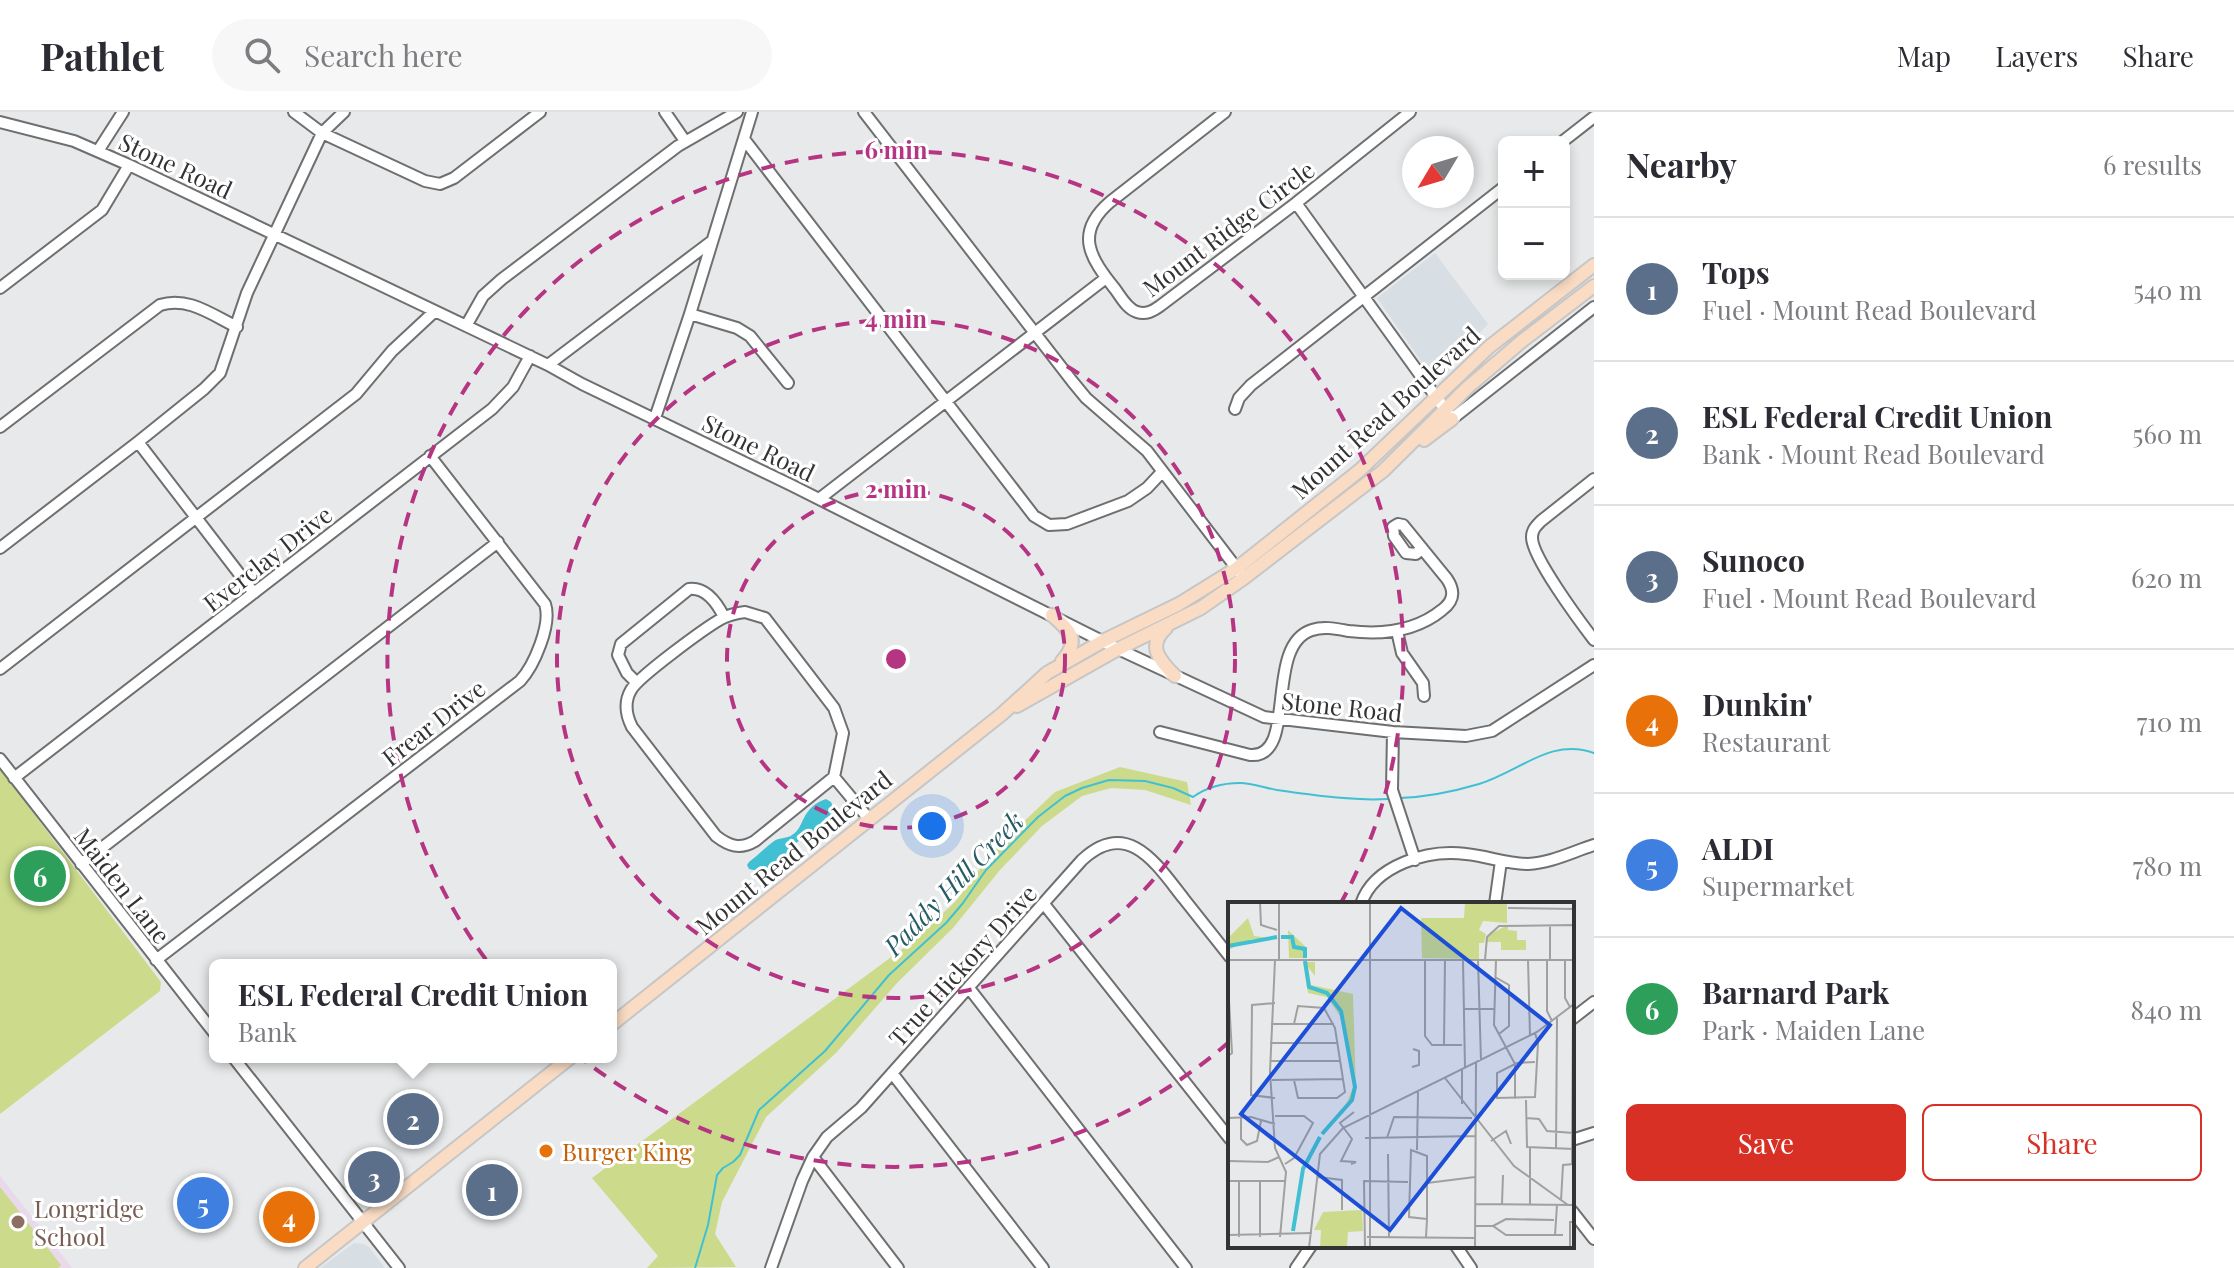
<!DOCTYPE html>
<meta charset="utf-8">
<style>
:root{--surface:#fff;--page:#f7f7f7;--text:#2b2b33;--muted:#7c7c81;--line:#e1e1e2;--accent:#d93025}
body{margin:0;font-family:"Playfair Display",serif;background:var(--page);color:var(--text)}
.controls{position:absolute;right:24px;top:24px;display:grid;overflow:hidden;border-radius:12px;box-shadow:0 4px 12px #0003}
.controls button{width:72px;height:72px;display:grid;place-items:center;padding:0;border:0;border-bottom:2px solid var(--line);background:var(--surface);color:var(--text);font:40px sans-serif}
.compass{position:absolute;left:1402px;top:24px;width:72px;height:72px;border-radius:50%;background:var(--surface);box-shadow:0 4px 12px #0003;rotate:232deg}
.you{position:absolute;left:932px;top:714px;width:28px;height:28px;margin:-20px;border:6px solid #fff;border-radius:50%;background:#1a73e8;box-shadow:0 0 0 12px #1a73e833}
.badge{display:grid;place-items:center;width:52px;height:52px;border-radius:50%;background:var(--accent);color:#fff;font-size:26px;font-weight:700}
.pin{position:absolute;translate:-50% -50%;border:4px solid #fff;box-shadow:0 2px 8px #0006}
.popup{position:absolute;left:209px;top:847px;width:408px;height:104px;box-sizing:border-box;display:grid;place-content:center;border-radius:12px;background:var(--surface);filter:drop-shadow(0 2px 6px #0005);font-size:26px;white-space:nowrap;color:var(--muted)}
.popup b{font-size:30px;color:var(--text)}
.popup::after{content:'';position:absolute;left:50%;top:100%;margin-left:-16px;border:16px solid transparent;border-top-color:var(--surface)}
.list{margin:0;padding:0;list-style:none}
h2{display:flex;justify-content:space-between;align-items:center;height:104px;margin:0;padding:0 32px;font-size:34px}
h2 small{font-size:26px;font-weight:400;color:var(--muted)}
.list li{display:grid;grid-template-columns:52px 1fr auto;gap:24px;align-items:center;box-sizing:border-box;height:144px;padding:0 32px;border-top:2px solid var(--line)}
.list b{display:block;font-size:30px;white-space:nowrap}
.list p{margin:0;font-size:26px;white-space:nowrap;color:var(--muted)}
.list em{font-size:26px;font-style:normal;color:var(--muted)}
.actions{display:flex;gap:16px;padding:24px 32px}
.actions a{flex:1;padding:18px 0;border:2px solid var(--accent);border-radius:12px;text-align:center;font-size:28px;color:var(--accent)}
.actions .main{background:var(--accent);color:#fff}
.icon{flex:none;width:44px;height:44px;fill:none;stroke:currentColor;stroke-width:2;stroke-linecap:round;stroke-linejoin:round}
.map{position:relative;flex:none;width:1594px;height:1156px;overflow:hidden}
header{display:flex;align-items:center;gap:48px;box-sizing:border-box;height:112px;padding:0 40px;background:var(--surface);border-bottom:2px solid var(--line)}
header strong{font-size:38px}
nav{display:flex;gap:44px;margin-inline-start:auto;font-size:28px}
.search{width:560px;height:72px;background:var(--page);display:flex;align-items:center;gap:20px;box-sizing:border-box;padding:0 28px;border-radius:44px;color:var(--muted);font-size:30px}
main{display:flex}
aside{flex:1;background:var(--surface)}
.map>svg:first-child{display:block}
.built{fill:#d7dee4}
.education{fill:#e9d9eb}
.green{fill:#cbdb8b}
.water{fill:#40c0d2}
.lines{fill:none;stroke-linecap:round;stroke-linejoin:round}
.stream{stroke:#40c0d2;stroke-width:2}
.minor-casing{stroke:#6e6f70;stroke-width:14}
.major-casing{stroke:#c6c6c6;stroke-width:16}
.minor{stroke:#fff;stroke-width:10}
.major{stroke:#fadcc4;stroke-width:12}
.ring{fill:none;stroke:#b53582;stroke-width:4;stroke-dasharray:14 10}
.food-dot{fill:#e8710a;stroke:#fff;stroke-width:3}
.education-dot{fill:#8d6e63;stroke:#fff;stroke-width:3}
.labels{text-anchor:middle;dominant-baseline:central;stroke-width:6;stroke-linejoin:round;paint-order:stroke}
.street-label{font-size:24px;fill:#333;stroke:#fff}
.food-label{font-size:24px;fill:#c56008;stroke:#fff;text-anchor:start}
.education-label{font-size:24px;fill:#785e54;stroke:#fff;text-anchor:start}
.water-label{font-size:26px;font-style:italic;fill:#285c64;stroke:#fff}
.inset-river{fill:none;stroke:#40c0d2;stroke-width:4}
.inset-road{fill:none;stroke:#a0a0a1;stroke-width:2}
.view{fill:#1d4ed8;fill-opacity:0.15;stroke:#1d4ed8;stroke-width:4}
.inset-edge{fill:none;stroke:#333;stroke-width:4}
.centre{fill:#b53582;stroke:#fff;stroke-width:4}
.ring-label{font-size:24px;text-anchor:middle;font-weight:bold;fill:#b53582;stroke:#fff;stroke-width:6;stroke-linejoin:round;paint-order:stroke}
</style>
<header>
<strong>Pathlet</strong>
<div class="search"><svg class="icon" aria-label="search" viewBox="0 0 24 24"><circle cx="10" cy="10" r="6"/><path d="M15 15l6 6"/></svg>Search here</div>
<nav><a>Map</a><a>Layers</a><a>Share</a></nav>
</header>
<main>
<div class="map">
<svg width="1594" height="1156" viewBox="0 0 1594 1156">
<rect width="100%" height="100%" fill="#e8e9ea"/>
<path class="built" d="M1435,141L1488,212L1435,269L1377,186Z
M354,1131L364,1132L369,1135L385,1156H320Z"/>
<path class="education" d="M0,1064L72,1156H0Z"/>
<path class="green" d="M1120,655L1187,670L1191,693L1145,678L1111,676L1082,684L1042,714L1000,758L953,816L897,871L836,941L766,1005L722,1090L715,1122L736,1155L647,1156L658,1144L592,1066L913,829L956,789L993,739L1055,680Z
M0,657L161,870L160,879L0,1002Z
M0,1075L61,1153L58,1156H0Z"/>
<path class="water" d="M826,687L831,690L836,702C828,729 820,716 803,726C788,735 781,751 767,761L749,757L747,753L749,750C758,743 766,735 774,729C780,725 787,727 792,723C805,716 800,696 826,687Z"/>
<g class="lines">
<path class="stream" d="M1400,686C1427,685 1452,680 1479,672C1519,660 1551,625 1594,641
M695,1156L708,1113L717,1063L723,1056L733,1050L740,1043L759,998L825,939L889,863L946,811L963,791L986,758L1038,705L1065,684L1082,676L1109,668L1145,669L1173,676L1193,685C1207,675 1223,671 1240,671C1252,671 1265,676 1277,678C1313,683 1351,689 1388,687"/>
<defs>
<path id="minor" d="M294,0L322,21L425,69L440,72L454,66L540,0
M665,0L685,29
M864,0L1072,269L1086,286L1147,339L1241,462
M1225,0L1110,90C1074,121 1090,146 1115,177C1121,185 1127,197 1137,200C1146,203 1153,199 1160,194L1296,91L1410,0
M0,10L74,29L129,53L548,253L582,272L791,373L1118,537L1264,605L1393,620L1466,624L1492,619L1594,553
M744,27L1034,404L1049,413L1067,412L1128,389L1147,376L1162,360
M1562,30L1594,5
M98,39L123,0
M1296,91L1452,307L1594,195
M0,176L102,98L129,53
M690,202L737,216L750,224L788,271
M466,214L483,184L502,167L678,34L737,0
M548,253L712,129
M1235,297L1239,286L1251,273L1504,75
M655,306L690,202L752,0
M0,315L160,193C188,184 212,203 237,215
M138,330L254,481
M1594,367L1541,409C1536,414 1532,418 1532,425C1531,444 1581,511 1594,528
M819,387L1106,166
M0,436L138,330L204,277L220,261L247,181L322,21L344,0
M745,500L765,506L834,596L843,621L834,665L755,729C740,738 729,734 716,724L632,615C626,603 624,590 631,578C638,565 705,516 721,507C728,503 737,501 745,500Z
M1397,519L1402,541L1423,571L1424,584
M0,557L356,282L392,239L435,199
M636,570L627,561L618,543L621,532L689,477C706,475 717,491 724,505
M1160,620L1250,643C1299,647 1263,533 1312,518C1324,514 1337,517 1349,519C1382,523 1415,520 1442,498C1454,489 1455,479 1447,467L1403,413L1398,412L1393,415L1394,424L1406,441L1416,442L1422,436
M1393,620L1392,678L1415,748
M0,647L215,922
M834,665L869,707
M14,666L492,297L513,275L530,244
M81,752L498,430
M1044,792L1230,1027
M1361,792C1374,753 1428,737 1466,742C1487,744 1507,752 1528,752C1551,751 1572,740 1594,733
M1495,792L1501,749
M156,848L520,569C534,554 552,512 545,492L430,344
M969,876L1186,1156
M1572,907L1594,890
M233,945L399,1156
M892,961L1043,1156
M1572,1028L1594,1021
M813,1045L898,1156
M1572,1099L1594,1127
M1456,1134L1471,1156
M771,1156L802,1069L813,1045L827,1025L861,996L1082,748C1128,705 1157,753 1184,787C1199,806 1215,826 1230,845
M1296,1156L1311,1134"/>
<path id="major" d="M1424,328L1452,307
M1052,503C1070,519 1081,528 1062,549
M1166,516C1146,534 1160,549 1175,564
M1017,594L1118,537L1201,496L1244,466L1383,359L1467,276L1522,229L1594,174
M611,913L1002,602L1047,561L1103,529L1179,492L1237,456L1360,358L1489,235L1594,153
M305,1156L571,945"/>
</defs>
<use href="#minor" class="minor-casing"/>
<use href="#major" class="major-casing"/>
<use href="#minor" class="minor"/>
<use href="#major" class="major"/>
</g>
<g class="ring">
<circle cx="896" cy="547" r="169"/>
<circle cx="896" cy="547" r="339"/>
<path d="M1229 930A508 508 0 1 1 1342 789"/>
</g>
<circle class="food-dot" cx="546" cy="1039" r="8"/>
<circle class="education-dot" cx="18" cy="1110" r="8"/>
<g class="labels">
<g class="street-label">
<text transform="translate(176 53) rotate(25)">Stone Road</text>
<text transform="translate(1228 116) rotate(-37)">Mount Ridge Circle</text>
<text transform="translate(1385 300) rotate(-42)">Mount Read Boulevard</text>
<text transform="translate(759 335) rotate(26)">Stone Road</text>
<text transform="translate(267 446) rotate(-38)">Everclay Drive</text>
<text transform="translate(1342 594) rotate(6)">Stone Road</text>
<text transform="translate(433 610) rotate(-38)">Frear Drive</text>
<text transform="translate(793 740) rotate(-39)">Mount Read Boulevard</text>
<text transform="translate(123 773) rotate(52)">Maiden Lane</text>
<text transform="translate(962 853) rotate(-48)">True Hickory Drive</text>
</g>
<g class="food-label">
<text x="562" y="1039">Burger King</text>
</g>
<g class="education-label">
<text x="34" y="1096">Longridge<tspan x="34" dy="28">School</tspan></text>
</g>
<g class="water-label">
<text transform="translate(953 771) rotate(-46)">Paddy Hill Creek</text>
</g>
</g>
<g transform="translate(1228 790)">
<rect width="346" height="346" fill="#e8e9ea"/>
<path d="M237,0H279V21L255,19L251,28L258,32L256,41H251V57L194,56L193,16H236ZM20,16L26,34L49,37H24L0,48V36ZM280,23V28L289,29V38H298V48H273V40H258L260,33ZM60,28L79,46V56H61ZM75,60H87V74L80,65L83,83L125,92L128,190L116,208L125,185L116,120L99,95L80,91ZM134,308L135,329L120,330L119,345L127,346H92L93,328H86L95,310Z" fill="#cbdb8b"/>
<path class="inset-river" d="M53,35H64L66,45L77,47V56M0,44L49,35M77,59L81,85L99,91L113,109L127,185L124,198L94,232M65,329L75,267L92,235"/>
<path class="inset-road" d="M32,0L33,23L49,28M51,0V58M280,6L346,7M197,57V134L204,143H234M0,58H346M47,58L42,170L47,246L58,270L52,335M235,58L237,166M250,58L253,159M257,58L259,35L271,24L346,23M268,58L266,123L287,162V197M300,58L302,134M319,58V109L324,119M322,58V23M337,58V96L342,105M345,58L346,23M267,75L281,83V124L271,132M0,81L4,151L0,154M47,101L24,103L23,193L47,196M235,107H266M43,122H106M42,141H109M216,143L217,57M42,159H112M307,160L289,161L269,171V196L307,195L310,141L307,131M184,165L191,163V149L185,147M217,176L286,264L340,303M44,178L115,177M66,178L70,196H109L117,190L107,126L96,106L70,104L66,122M298,198L299,245L346,247M234,202V168M13,214V237L19,243L29,239L33,219M47,214H76L85,221L66,256L57,262M0,216L23,215L47,222M298,216L311,217L319,229L346,231M137,236L247,234M159,236L166,215L244,216M263,239L278,229L283,242M328,246L329,116M189,248L190,189M160,252L161,335M0,259L40,260L51,255M123,262L128,260L113,259L124,237L112,221L126,210M344,262L345,103M90,275L114,278V308M0,279H58M32,279V335M199,281L247,275M333,299L335,263L346,262M247,302L346,303M274,302L275,273M302,302V246M247,324H265L278,333H335M265,324L278,317L326,318M0,333L84,331M327,333L329,303M11,335V279M139,335L247,336M198,335L199,317V254L183,248L181,315L199,317M81,346L92,252L115,226L309,130L346,102M137,346L136,279L180,280M142,346V0M247,346L248,161M342,346V320H346"/>
<path class="view" d="M173,6L322,123L162,328L13,212Z"/>
<rect width="346" height="346" class="inset-edge"/>
</g>
<circle cx="896" cy="547" r="12" class="centre"/>
<g class="ring-label">
<text x="896" y="47">6 min</text>
<text x="896" y="216">4 min</text>
<text x="896" y="386">2 min</text>
</g>
</svg>
<div class="controls">
<button>+</button>
<button>−</button>
</div>
<svg class="compass" viewBox="-18 -18 36 36"><path d="M0-13l5 13h-10z" fill="#e53935"/><path d="M0 13l5-13h-10z" fill="#7c7c81"/></svg>
<div class="you"></div>
<div class="pin badge" style="left:492px;top:1078px;background:#5c6f8a">1</div>
<div class="pin badge" style="left:413px;top:1007px;background:#5c6f8a">2</div>
<div class="popup"><b>ESL Federal Credit Union</b>Bank</div>
<div class="pin badge" style="left:374px;top:1065px;background:#5c6f8a">3</div>
<div class="pin badge" style="left:289px;top:1105px;background:#e8710a">4</div>
<div class="pin badge" style="left:203px;top:1091px;background:#3f7fe0">5</div>
<div class="pin badge" style="left:40px;top:764px;background:#2e9e5b">6</div>
</div>
<aside>
<h2>Nearby<small>6 results</small></h2>
<ul class="list">
<li><span class="badge" style="background:#5c6f8a">1</span><div><b>Tops</b><p>Fuel · Mount Read Boulevard</p></div><em>540 m</em></li>
<li><span class="badge" style="background:#5c6f8a">2</span><div><b>ESL Federal Credit Union</b><p>Bank · Mount Read Boulevard</p></div><em>560 m</em></li>
<li><span class="badge" style="background:#5c6f8a">3</span><div><b>Sunoco</b><p>Fuel · Mount Read Boulevard</p></div><em>620 m</em></li>
<li><span class="badge" style="background:#e8710a">4</span><div><b>Dunkin'</b><p>Restaurant</p></div><em>710 m</em></li>
<li><span class="badge" style="background:#3f7fe0">5</span><div><b>ALDI</b><p>Supermarket</p></div><em>780 m</em></li>
<li><span class="badge" style="background:#2e9e5b">6</span><div><b>Barnard Park</b><p>Park · Maiden Lane</p></div><em>840 m</em></li>
</ul>
<div class="actions"><a class="main">Save</a><a>Share</a></div>
</aside>
</main>
